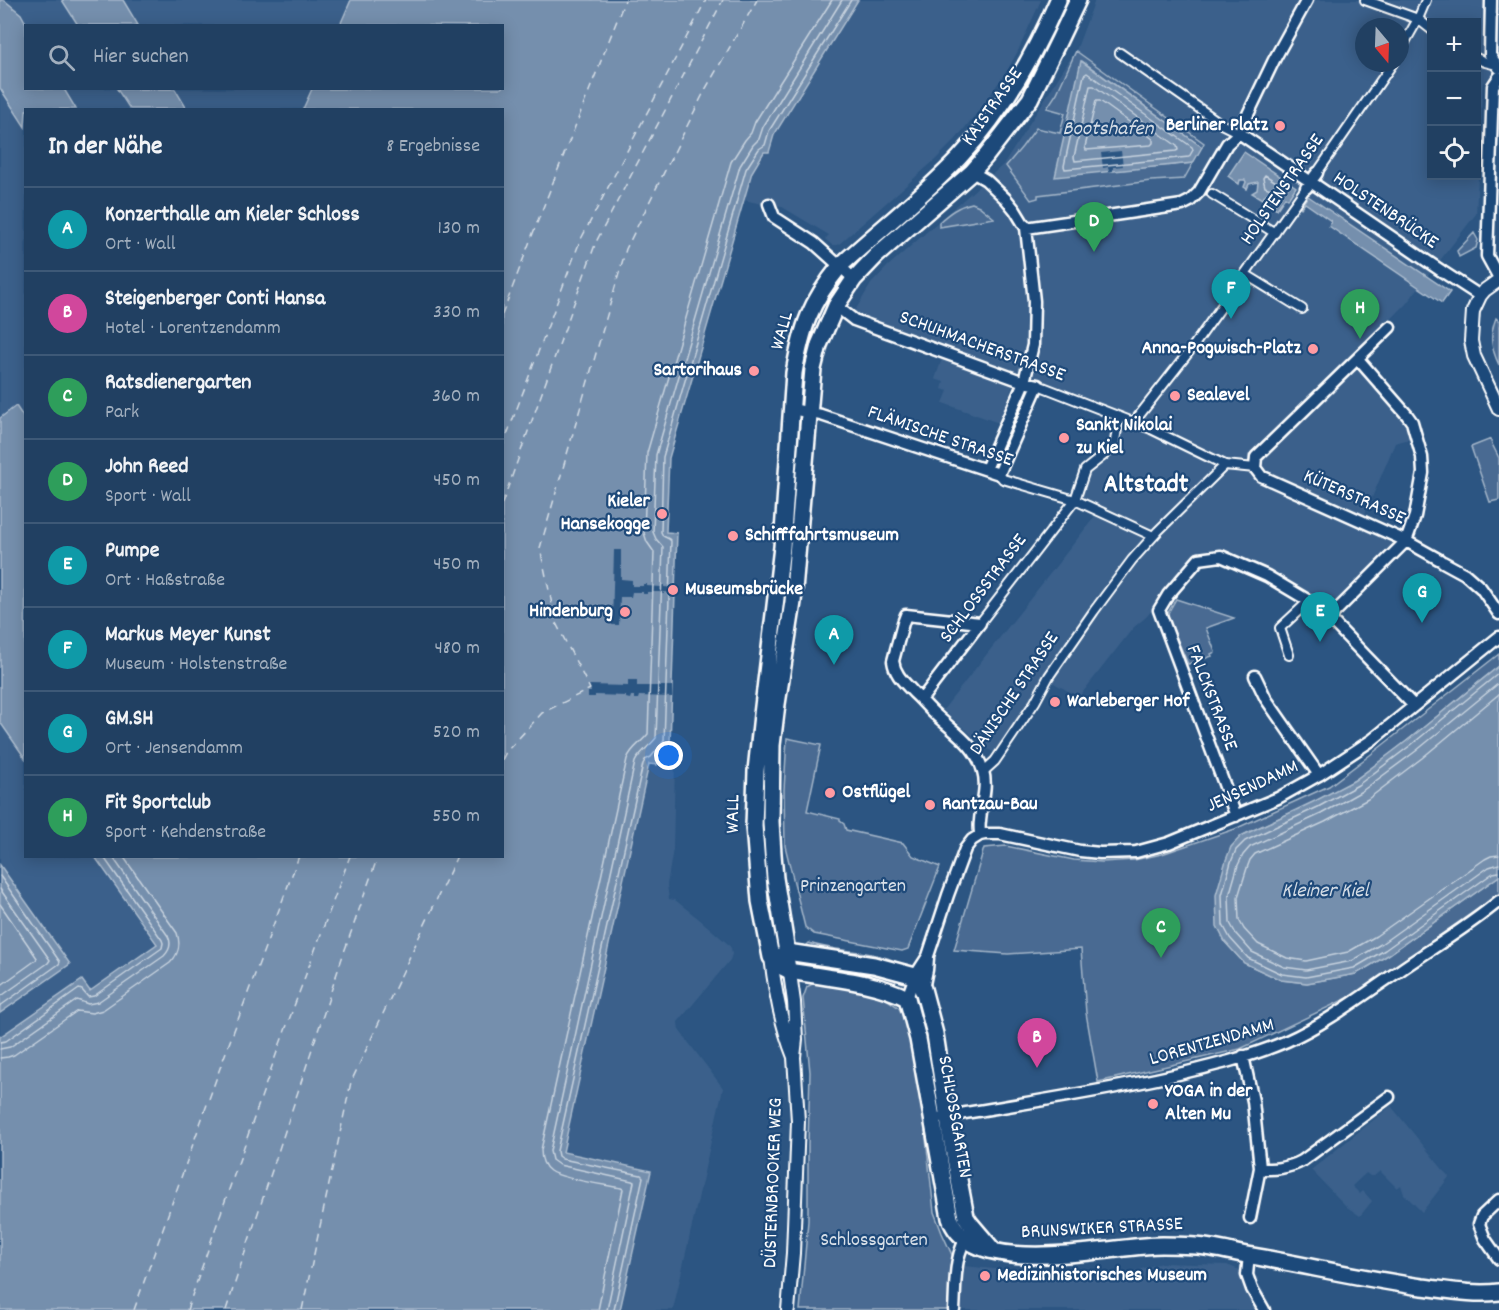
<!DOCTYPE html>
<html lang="de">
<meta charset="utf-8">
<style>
:root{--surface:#214062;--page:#294768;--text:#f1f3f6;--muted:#a2afbe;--line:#3e5977;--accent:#bca0f2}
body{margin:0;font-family:Dekko,sans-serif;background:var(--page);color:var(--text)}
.controls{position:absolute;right:18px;top:18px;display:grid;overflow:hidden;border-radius:0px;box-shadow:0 3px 15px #0003}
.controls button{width:54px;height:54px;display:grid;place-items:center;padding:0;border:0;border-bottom:2px solid var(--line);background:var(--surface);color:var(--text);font:30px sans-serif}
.compass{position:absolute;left:1355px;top:18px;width:54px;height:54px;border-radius:50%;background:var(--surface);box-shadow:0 3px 15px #0003;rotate:161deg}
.you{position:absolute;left:669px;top:756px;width:21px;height:21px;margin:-15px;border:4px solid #fff;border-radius:50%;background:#1a73e8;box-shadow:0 0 0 9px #1a73e833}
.badge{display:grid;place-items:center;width:39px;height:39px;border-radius:50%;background:var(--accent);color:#fff;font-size:20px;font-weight:700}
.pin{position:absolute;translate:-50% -50px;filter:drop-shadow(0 2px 3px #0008)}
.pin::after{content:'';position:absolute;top:32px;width:21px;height:18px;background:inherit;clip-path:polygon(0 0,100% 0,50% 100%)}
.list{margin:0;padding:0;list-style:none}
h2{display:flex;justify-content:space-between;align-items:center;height:78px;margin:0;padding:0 24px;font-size:26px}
h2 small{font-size:20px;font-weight:400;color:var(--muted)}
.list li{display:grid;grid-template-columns:39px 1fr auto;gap:18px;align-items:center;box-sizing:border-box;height:84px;padding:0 24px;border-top:2px solid var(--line)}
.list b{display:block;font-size:22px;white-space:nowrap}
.list p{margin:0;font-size:20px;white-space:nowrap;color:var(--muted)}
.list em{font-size:20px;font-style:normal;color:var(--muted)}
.icon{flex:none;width:33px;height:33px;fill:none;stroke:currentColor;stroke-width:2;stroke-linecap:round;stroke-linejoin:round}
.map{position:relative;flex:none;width:1499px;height:1310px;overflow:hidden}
.search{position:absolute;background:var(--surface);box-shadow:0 3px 15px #0003;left:24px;top:24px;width:480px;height:66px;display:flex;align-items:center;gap:15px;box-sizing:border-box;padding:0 21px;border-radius:0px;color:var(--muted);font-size:22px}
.panel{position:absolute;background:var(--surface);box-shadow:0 3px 15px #0003;left:24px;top:108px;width:480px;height:750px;border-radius:0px}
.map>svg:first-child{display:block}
.built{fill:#3b618b;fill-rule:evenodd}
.green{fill:#486b92;stroke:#a4b5c8;stroke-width:1.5}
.water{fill:#748fad;stroke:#acbcce;stroke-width:1.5}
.pier{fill:#2c5582}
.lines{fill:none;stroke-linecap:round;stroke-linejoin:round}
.shore{stroke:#c7d2de;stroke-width:1.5}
.ferry{stroke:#d5dde6;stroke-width:1.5;stroke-dasharray:8 6;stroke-linecap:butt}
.pedestrian-casing{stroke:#fff;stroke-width:12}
.minor-casing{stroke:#fff;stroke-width:15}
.tertiary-casing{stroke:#fff;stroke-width:16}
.secondary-casing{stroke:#fff;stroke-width:20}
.pedestrian{stroke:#1f4a7a;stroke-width:8}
.minor{stroke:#1f4a7a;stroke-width:10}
.tertiary{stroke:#1f4a7a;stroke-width:12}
.secondary{stroke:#1f4a7a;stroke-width:15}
.poi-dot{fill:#ff9aa2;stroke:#1f4a7a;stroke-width:2}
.labels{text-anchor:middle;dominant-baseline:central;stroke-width:4.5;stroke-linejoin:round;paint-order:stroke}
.street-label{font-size:20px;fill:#fff;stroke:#1f4a7a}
.poi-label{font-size:20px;font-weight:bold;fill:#fff;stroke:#1f4a7a;text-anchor:start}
.park-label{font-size:20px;fill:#dae1e9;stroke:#1f4a7a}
.water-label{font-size:21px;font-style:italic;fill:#d5dde6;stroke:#1f4a7a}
.district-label{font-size:26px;font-weight:bold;fill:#fff;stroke:#1f4a7a}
</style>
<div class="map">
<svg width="1499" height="1310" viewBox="0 0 1499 1310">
<rect width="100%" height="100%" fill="#2c5582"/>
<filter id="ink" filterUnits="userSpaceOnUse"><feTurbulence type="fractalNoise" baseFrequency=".0167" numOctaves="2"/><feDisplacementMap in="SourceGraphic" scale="12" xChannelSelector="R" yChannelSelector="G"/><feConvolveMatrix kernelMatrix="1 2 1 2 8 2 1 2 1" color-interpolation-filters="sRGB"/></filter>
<g filter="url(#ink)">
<path class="built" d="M0,0H351L340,25L26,26V88L312,89L303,109L26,110L25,421L15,406L0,418Z
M858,0H1041L1018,51L1008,69L983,105L956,139L935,160L838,245H832L825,239L829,235L779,205L762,204L744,200L752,172L764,152H769L774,135Z
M1095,0H1499V68L1483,83L1476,214L1406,304L1353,358L1403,413L1413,438L1395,443L1360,526L1396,543L1329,618L1309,601L1221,556L1199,559L1146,617L1133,628L1079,697L1052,682L1003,757L989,750L943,710L1096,515L1080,498L1087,473L1116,450L1123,413L1044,383L1018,371L999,423L943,403L948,391L942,389L944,382L935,379L942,359L944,348L853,314L871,284L888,266L1004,164L1077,48ZM1432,22H1476V176H1432ZM1364,27H1400V63H1364Z
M0,722L25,758L26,856L95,857L157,944L90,992L82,980L0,1037Z
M657,762L675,763L673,849L667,885L669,899L675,900L699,919L728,944L731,948L732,954L730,960L678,1022L679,1030L723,1088L673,1310H620L651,1171L563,1153L649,764L657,765Z
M1391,1106L1449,1177L1422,1212L1404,1194L1401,1185L1397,1188L1380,1171L1374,1176H1370L1366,1173L1352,1186L1360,1194L1363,1191L1372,1201L1360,1216L1347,1207L1311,1170Z
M1161,1263L1227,1265L1259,1278L1257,1281L1266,1296L1270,1310H961L963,1266L1025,1272L1096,1276L1132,1272Z"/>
<path class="green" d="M1076,51L1204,143L1202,147L1082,61L1056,176L1193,163L1184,179L1151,181L1038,195V198L1031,200L1006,166L1022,147L1036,128L1060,133L1065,113L1047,108L1057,93Z
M972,203L979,206L994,218L939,227V222C949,213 958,206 972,203Z
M1474,233L1478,240L1476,248L1459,257L1457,251Z
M1496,318L1499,321V365C1491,348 1489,336 1496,318Z
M1491,439V442L1499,458V500L1490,502L1471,447Z
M1176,599L1234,618L1206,628L1215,652L1211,654L1212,656L1188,664L1169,620L1168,613Z
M1499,654V666C1451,703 1406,745 1356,779C1321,803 1279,816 1241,836L1225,942L1244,963L1281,980L1307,983L1356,974L1388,955L1499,876V894L1356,994L1240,1049L1098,1082L1086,1013L1081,949L1008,954L954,950L984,848L1006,846L1074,860L1102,862L1134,860L1162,854L1235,829L1329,786L1370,755Z
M787,738L821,745L807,811L840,819V821L844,824L846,830L903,843L913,856L940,867L908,949L902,951L814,934L805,927L785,846L784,790Z
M809,943C838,953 872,949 899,963V966L818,950L807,945Z
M809,963L850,970L869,971L896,978L895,984C868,973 838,972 810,970Z
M817,981L869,991L882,996L899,1008L911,1034L922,1102L934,1212L942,1233L952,1255L949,1310H800L808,1221V1145L810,1072L803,998L807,987Z"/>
<path class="water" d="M0,0H4L21,14L27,25L26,26V88L64,89L76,109L26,110L25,127L0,88Z
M62,0H123L138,25H78Z
M351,0H858L774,135L769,152H764L752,172L669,458L666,532L677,533L670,744L657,758V765L649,764L563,1152L651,1171L620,1310H0V1037L82,980L90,991L157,944L95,857L502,856V110L303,109L312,89L502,88V26L340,25Z
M1081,61L1202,147L1193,163L1055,177Z
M117,89H175L187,109H130Z
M1244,152L1296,187L1288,199L1285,197L1277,209L1266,203L1271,200L1268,194H1266L1262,199L1252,193L1257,190L1258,182L1249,184L1247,189L1244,187L1246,182L1245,180H1240L1239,184L1228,176Z
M1308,196L1450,292L1442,303L1329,226L1331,221L1305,203L1301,208L1300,207Z
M16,406L26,421L25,758L0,722V418Z
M1499,666V876L1388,955L1356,974L1307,983L1281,980L1244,963L1225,942L1217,926L1216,895L1226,860L1231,847L1241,836L1315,801L1355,780L1408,740Z
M0,865L70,964L0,1013Z"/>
<path class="pier" d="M1121,151L1123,166L1113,167V171L1109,172L1108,167L1103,168L1101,153Z
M614,550H621V579L632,580V586H643V584H647V586L661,587V585H664V587L676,588L675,593L664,592V594H661L660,592H647V594H643V592H632L631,597H620L619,625H612Z
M628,680H637V686H672V697L639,696L638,699H634V696H631L630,699L626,698V696L595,695V697H588V692H591L589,685L628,686Z"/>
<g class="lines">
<path class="shore" d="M1087,73L1192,147L1193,150L1189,157L1065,169L1064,166L1084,75Z
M1090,86H1094L1177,146L1178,150L1176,151L1075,161L1074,157Z
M1096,101H1100L1153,139V143L1151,145L1086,150L1085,147Z
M1265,175L1284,187V191L1277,195L1271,189L1265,187L1263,178Z
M1499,673L1411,745L1358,785L1318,807L1245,841L1236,850L1231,862L1222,895L1223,925L1230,938L1248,958L1282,974L1306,977L1354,968L1385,950L1493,873L1499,872
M1499,683L1416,751L1362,791L1321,814L1250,847L1243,855L1238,865L1229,896L1230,923L1236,934L1252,952L1284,967L1306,970L1352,961L1381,944L1489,867L1499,864
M1499,694L1422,758L1368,799L1325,822L1255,854L1250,860L1247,868L1238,897L1239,920L1244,929L1258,944L1287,958L1306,961L1348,952L1376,936L1485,859L1491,856L1499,855
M0,876L60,962L59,964L0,1006
M0,889L50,960L48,963L0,997
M0,904L37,958L36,960L0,986
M0,1042L6,1041L79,989L82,990L88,997L94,996L162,948L163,943L162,940L103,856
M0,1049L10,1047L77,1000L88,1004L98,1002L164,956C170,950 172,944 168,936L112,856
M0,1058L8,1057L14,1055L77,1011L92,1013L103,1010L170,963C179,954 181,945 177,933L123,856
M598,1310L623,1189L621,1188C605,1185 561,1179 550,1171C543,1166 541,1158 541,1150L627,759C631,748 641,743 648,734L654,552L647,542L644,533L647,453L731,162L745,140L751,133L755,122L832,0
M607,1310L634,1182L632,1181L559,1165L552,1160L550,1151L635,762C639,753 650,746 656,738L663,547L656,539L653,532L656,455L740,166L753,145L759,139L763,127L842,0
M614,1310L643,1177L641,1175L562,1159L558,1156L557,1151L643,764L645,760L651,757L664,741L671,541L669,539L663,536L661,532L663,457L746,169L759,149L765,145L769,131L851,0"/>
<path class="ferry" d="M502,315L535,228L625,0
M502,448L580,241L706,0
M502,504L596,242L723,0
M502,760L506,752L542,713L590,689L556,623L540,548L626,249L705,90L757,0
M134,1310L220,1068L299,856
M187,1310L277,1052L350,856
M226,1310L342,958L378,856
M302,1310L351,1082L457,856"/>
<defs>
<path id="pedestrian" d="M1365,0L1418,19L1432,30
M1400,51L1418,19L1426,0
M1120,53L1223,125L1239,133
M1476,58L1485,62L1497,65
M1317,173L1393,63
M1212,194L1275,233
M1245,274L1302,309
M1038,385L1151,429L1225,465L1255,468
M1119,417L1114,447L1085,470L1075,500L1153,536
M1134,422L1192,348L1306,188
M980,623L1075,500L1003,479L999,474
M1289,655L1280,628L1309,601
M984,771L995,761L1035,702L1049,676L1094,611L1132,560L1158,531L1225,465"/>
<path id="minor" d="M1491,0L1490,55L1499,68
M1499,77L1493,86L1487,256L1499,278
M1239,133L1443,272L1480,296
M972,172L986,180L1006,199L1015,210L1026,228L1034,301L1033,345L1024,382L986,469
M1306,188L1317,173
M769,204L774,217L814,243L854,279
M1026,228L1182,205L1190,201L1199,192L1227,144L1239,133L1274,60L1307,0
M1390,327L1256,457L1255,468L1261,476L1406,541L1440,560
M792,409L821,415L999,474L1038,385L1024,382L854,320L836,306
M1443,562L1465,574L1481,588L1499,614
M1329,618L1406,541L1409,533L1415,516L1423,473L1422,457L1412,422L1407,415L1358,359
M1255,676L1266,699L1319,775
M921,700L980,623
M1236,816L1159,610L1168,595L1199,559L1221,556L1267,576L1309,601L1329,618L1414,706
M980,835C980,831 979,826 980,821C981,804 988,787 983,771C976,745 954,732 936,715C928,708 921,699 913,692C904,682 895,675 893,661L903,623L906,615L980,623
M920,991L923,989L927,970L928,958
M907,998L915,976L928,956L948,895L965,849L972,840L980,835L985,834H1000L1080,851L1100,853L1136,852L1169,843L1278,798L1319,775L1372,740L1499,637
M1243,1056L1253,1101L1260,1168L1250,1218
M942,1117C1018,1104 1095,1093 1170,1076C1209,1067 1250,1057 1287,1041C1327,1023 1363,995 1399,971C1432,948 1468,927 1499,901
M1260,1168C1272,1171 1291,1167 1302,1161L1389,1097
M1499,1200L1482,1216L1479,1224L1485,1239L1499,1259
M1249,1255L1247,1275L1252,1289L1264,1310
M954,1310C956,1284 953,1254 970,1233"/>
<path id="tertiary" d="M1499,280L1485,290L1480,296L1473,311L1471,341L1474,356L1499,409
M788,1310L793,1253L798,1121L794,1057L796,1039L794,1002L787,952L771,957C775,992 781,1025 794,1057"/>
<path id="secondary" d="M1058,0C1033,58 1002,112 959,158C922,197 879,230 840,266C810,303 802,327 794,373L782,547L762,715L756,771L754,826L760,901L771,957L780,966L790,971C827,978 874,981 907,998L918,1039L950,1218C971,1281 1113,1245 1162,1245C1179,1245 1196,1245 1212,1248C1226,1250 1239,1254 1252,1256C1309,1266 1365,1279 1422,1287C1448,1290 1473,1295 1499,1292
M993,1250L970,1223L966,1217L950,1132L935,1034L923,989L915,976L874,965L787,952L775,878L773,854L771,822L772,745L777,704L793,602L813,369L819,345L836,306L854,279L876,256L972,172L986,156L1030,99L1059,40L1078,0"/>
</defs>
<use href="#pedestrian" class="pedestrian-casing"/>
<use href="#minor" class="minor-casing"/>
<use href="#tertiary" class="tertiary-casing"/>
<use href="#secondary" class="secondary-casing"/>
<use href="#pedestrian" class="pedestrian"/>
<use href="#minor" class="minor"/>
<use href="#tertiary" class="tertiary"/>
<use href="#secondary" class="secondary"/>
</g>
</g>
<g class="poi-dot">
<circle cx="1280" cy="126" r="6"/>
<circle cx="1313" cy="349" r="6"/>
<circle cx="754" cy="371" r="6"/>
<circle cx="1175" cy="396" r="6"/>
<circle cx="1064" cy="438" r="6"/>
<circle cx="662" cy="514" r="6"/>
<circle cx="733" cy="536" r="6"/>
<circle cx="673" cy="590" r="6"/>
<circle cx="625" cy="612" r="6"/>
<circle cx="1055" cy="702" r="6"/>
<circle cx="830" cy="793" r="6"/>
<circle cx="930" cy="805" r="6"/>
<circle cx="1153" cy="1104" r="6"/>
<circle cx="985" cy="1276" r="6"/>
</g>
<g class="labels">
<g class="street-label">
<text transform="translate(993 107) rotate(-55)">KAISTRASSE</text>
<text transform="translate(1283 190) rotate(-55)">HOLSTENSTRASSE</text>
<text transform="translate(1385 211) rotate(34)">HOLSTENBRÜCKE</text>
<text transform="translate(783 331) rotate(-74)">WALL</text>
<text transform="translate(982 347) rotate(20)">SCHUHMACHERSTRASSE</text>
<text transform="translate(940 437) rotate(19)">FLÄMISCHE STRASSE</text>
<text transform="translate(1354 498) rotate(24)">KÜTERSTRASSE</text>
<text transform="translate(984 589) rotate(-53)">SCHLOSSSTRASSE</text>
<text transform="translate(1015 694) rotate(-56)">DÄNISCHE STRASSE</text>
<text transform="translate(1211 698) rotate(69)">FALCKSTRASSE</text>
<text transform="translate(1253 787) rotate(-25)">JENSENDAMM</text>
<text transform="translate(734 814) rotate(-89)">WALL</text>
<text transform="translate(1212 1043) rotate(-16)">LORENTZENDAMM</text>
<text transform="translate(954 1117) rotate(80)">SCHLOSSGARTEN</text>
<text transform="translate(774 1183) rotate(-88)">DÜSTERNBROOKER WEG</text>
<text transform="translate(1102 1229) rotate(-3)">BRUNSWIKER STRASSE</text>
</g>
<g class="poi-label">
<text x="1268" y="126" text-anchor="end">Berliner Platz</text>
<text x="1301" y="349" text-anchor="end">Anna-Pogwisch-Platz</text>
<text x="742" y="371" text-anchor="end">Sartorihaus</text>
<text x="1187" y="396">Sealevel</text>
<text x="1076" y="426">Sankt Nikolai<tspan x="1076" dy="23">zu Kiel</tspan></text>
<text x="650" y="502" text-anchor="end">Kieler<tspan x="650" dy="23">Hansekogge</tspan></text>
<text x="745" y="536">Schifffahrtsmuseum</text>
<text x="685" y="590">Museumsbrücke</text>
<text x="613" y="612" text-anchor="end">Hindenburg</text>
<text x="1067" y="702">Warleberger Hof</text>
<text x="842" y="793">Ostflügel</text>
<text x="942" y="805">Rantzau-Bau</text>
<text x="1165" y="1092">YOGA in der<tspan x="1165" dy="23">Alten Mu</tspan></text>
<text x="997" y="1276">Medizinhistorisches Museum</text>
</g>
<g class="park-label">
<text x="853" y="887">Prinzengarten</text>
<text x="874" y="1241">Schlossgarten</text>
</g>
<g class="water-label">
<text x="1108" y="130">Bootshafen</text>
<text x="1325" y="892">Kleiner Kiel</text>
</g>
<g class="district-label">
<text x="1146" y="485">Altstadt</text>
</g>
</g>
</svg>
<div class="controls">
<button>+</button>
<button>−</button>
<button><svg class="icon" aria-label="locate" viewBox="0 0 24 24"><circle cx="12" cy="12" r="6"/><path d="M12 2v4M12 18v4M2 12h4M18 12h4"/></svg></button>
</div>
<svg class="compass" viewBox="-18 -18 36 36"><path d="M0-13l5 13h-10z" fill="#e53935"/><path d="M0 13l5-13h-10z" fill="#a2afbe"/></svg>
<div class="you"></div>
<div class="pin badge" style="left:834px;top:665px;background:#0f9aa8">A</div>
<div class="pin badge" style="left:1037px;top:1068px;background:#d1479c">B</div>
<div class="pin badge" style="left:1161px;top:958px;background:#2e9e5b">C</div>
<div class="pin badge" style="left:1094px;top:252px;background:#2e9e5b">D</div>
<div class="pin badge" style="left:1320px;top:642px;background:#0f9aa8">E</div>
<div class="pin badge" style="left:1231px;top:319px;background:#0f9aa8">F</div>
<div class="pin badge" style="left:1422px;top:623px;background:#0f9aa8">G</div>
<div class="pin badge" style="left:1360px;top:339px;background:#2e9e5b">H</div>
<div class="search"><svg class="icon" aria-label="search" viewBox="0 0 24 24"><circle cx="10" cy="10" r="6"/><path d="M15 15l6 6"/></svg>Hier suchen</div>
<section class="panel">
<h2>In der Nähe<small>8 Ergebnisse</small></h2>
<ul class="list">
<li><span class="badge" style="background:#0f9aa8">A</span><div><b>Konzerthalle am Kieler Schloss</b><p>Ort · Wall</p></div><em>130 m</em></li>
<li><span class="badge" style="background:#d1479c">B</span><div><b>Steigenberger Conti Hansa</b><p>Hotel · Lorentzendamm</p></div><em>330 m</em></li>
<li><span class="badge" style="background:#2e9e5b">C</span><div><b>Ratsdienergarten</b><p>Park</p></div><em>360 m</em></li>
<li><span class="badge" style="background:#2e9e5b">D</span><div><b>John Reed</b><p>Sport · Wall</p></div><em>450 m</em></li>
<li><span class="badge" style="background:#0f9aa8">E</span><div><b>Pumpe</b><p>Ort · Haßstraße</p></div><em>450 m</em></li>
<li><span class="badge" style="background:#0f9aa8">F</span><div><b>Markus Meyer Kunst</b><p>Museum · Holstenstraße</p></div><em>480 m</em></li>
<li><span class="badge" style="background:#0f9aa8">G</span><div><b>GM.SH</b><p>Ort · Jensendamm</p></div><em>520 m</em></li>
<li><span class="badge" style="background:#2e9e5b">H</span><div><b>Fit Sportclub</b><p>Sport · Kehdenstraße</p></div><em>550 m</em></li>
</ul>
</section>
</div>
